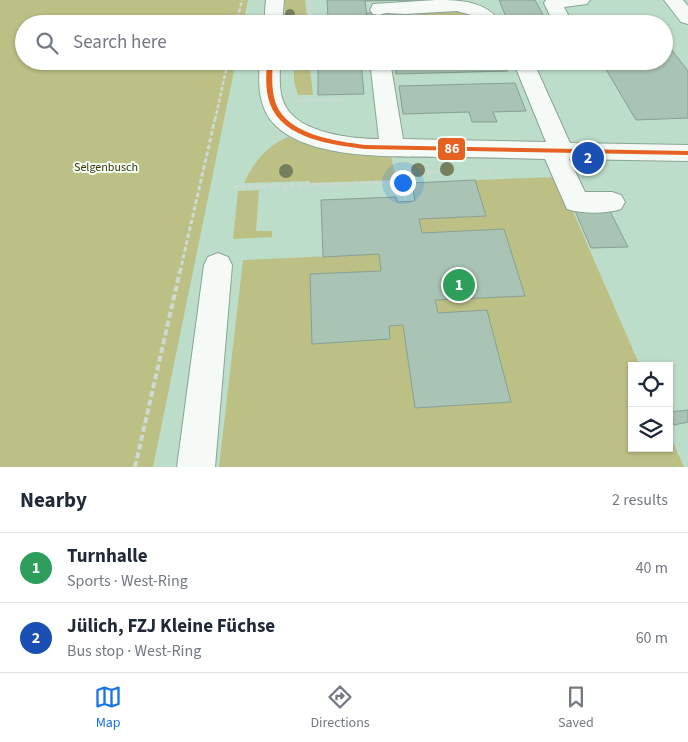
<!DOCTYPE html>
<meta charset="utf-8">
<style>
:root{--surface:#fff;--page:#f6f6f7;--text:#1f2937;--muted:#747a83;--line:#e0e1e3;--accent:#1a73e8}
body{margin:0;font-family:"Source Sans 3",sans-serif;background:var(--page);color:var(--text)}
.controls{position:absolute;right:15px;bottom:15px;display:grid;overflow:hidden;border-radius:0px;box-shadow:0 1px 4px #0004}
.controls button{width:45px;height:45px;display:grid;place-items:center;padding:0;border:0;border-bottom:1px solid var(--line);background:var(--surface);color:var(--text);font:25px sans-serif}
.you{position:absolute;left:402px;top:182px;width:18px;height:18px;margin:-12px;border:4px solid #fff;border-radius:50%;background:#1a73e8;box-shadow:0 0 0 8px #1a73e833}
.badge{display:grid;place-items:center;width:32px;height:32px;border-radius:50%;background:var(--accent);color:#fff;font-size:16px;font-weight:700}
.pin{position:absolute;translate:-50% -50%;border:2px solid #fff;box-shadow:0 1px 5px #0006}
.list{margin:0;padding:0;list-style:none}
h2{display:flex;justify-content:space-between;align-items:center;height:65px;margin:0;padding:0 20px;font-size:21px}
h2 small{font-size:16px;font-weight:400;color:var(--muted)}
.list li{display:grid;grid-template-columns:32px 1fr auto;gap:15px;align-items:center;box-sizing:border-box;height:70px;padding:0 20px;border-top:1px solid var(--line)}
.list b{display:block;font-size:19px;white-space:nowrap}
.list p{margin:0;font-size:16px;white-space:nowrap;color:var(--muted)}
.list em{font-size:16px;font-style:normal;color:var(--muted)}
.icon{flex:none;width:28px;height:28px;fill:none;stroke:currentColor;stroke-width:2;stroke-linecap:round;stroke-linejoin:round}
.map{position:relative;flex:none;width:688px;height:467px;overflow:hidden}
.search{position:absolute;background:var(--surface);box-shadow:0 1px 4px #0004;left:15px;right:15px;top:15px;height:55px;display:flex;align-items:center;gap:12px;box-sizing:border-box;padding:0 18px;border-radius:28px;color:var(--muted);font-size:19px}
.sheet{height:205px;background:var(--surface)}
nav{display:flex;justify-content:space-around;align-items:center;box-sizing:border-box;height:70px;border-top:1px solid var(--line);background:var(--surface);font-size:14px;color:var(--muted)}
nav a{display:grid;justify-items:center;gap:2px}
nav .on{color:var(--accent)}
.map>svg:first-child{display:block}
.green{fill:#bcc085}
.building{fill:#a9c3b4;stroke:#87a091}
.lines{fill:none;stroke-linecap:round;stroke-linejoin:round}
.minor-casing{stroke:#8aa494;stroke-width:2}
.path-far2{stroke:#ced9d2;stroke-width:2.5;stroke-dasharray:4 2;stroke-linecap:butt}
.path-far1{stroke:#ced9d2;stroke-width:3;stroke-dasharray:4.5 2.5;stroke-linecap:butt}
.path{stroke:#ced9d2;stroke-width:4;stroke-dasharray:6 3;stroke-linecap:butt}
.minor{fill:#f5faf7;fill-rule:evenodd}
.bus-1-casing{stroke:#f2fef6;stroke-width:3}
.bus-1{fill:#e76222;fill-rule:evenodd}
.tree{fill:#76805c}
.labels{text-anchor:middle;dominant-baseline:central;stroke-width:4;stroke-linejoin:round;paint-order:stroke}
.park-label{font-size:12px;fill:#3c3303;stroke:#f2fef6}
.line-badge{stroke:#f2fef6;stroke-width:2}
.badge-label{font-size:14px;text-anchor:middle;font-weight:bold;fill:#fff}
</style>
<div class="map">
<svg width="688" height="467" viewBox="0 0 688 467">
<rect width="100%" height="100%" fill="#bcddc9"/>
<path class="green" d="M0,0H248L243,24H24V61H236L153,467H0Z
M285,0H305L308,24H284Z
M458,6L489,24H420L416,10Z
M294,61H309L313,95H298L294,82Z
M288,137C324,152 354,154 391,156L396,180L310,183V181L244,183C254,161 267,146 288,137Z
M558,177L640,366H632V448H669V433L684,467H219L243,260L379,254L381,271L310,274L312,344L390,339L389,326L403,325L415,408L511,402L487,310L438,313L430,273L525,296L504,229L422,233L419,219L485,216L475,180Z
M259,190L256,231H272V237L233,239L238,191Z"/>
<path class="building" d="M327,0H419L365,1L367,17L328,18Z
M499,0H535L548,24H509Z
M400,9L403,24H385L384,17H367V13H383Z
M646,16L652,24H578L574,18Z
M367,17L368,24H328V18Z
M664,40L688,71V118L636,120L601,61H664Z
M394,61H505L508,71L396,74Z
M361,62L364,94L318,95V63Z
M515,83L526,111L493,112L497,122H472L469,112L403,114L399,86Z
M475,180L486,216L419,219L422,233L504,229L525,296L435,300L438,313L487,310L511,402L415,408L403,325L389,326L390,339L312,344L310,274L381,271L379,254L323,257L321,200L396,197L398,202L415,201L412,183Z
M609,209L628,247L591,248L575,211Z
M688,410V422L674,425L669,412Z"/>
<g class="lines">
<defs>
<path id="minor" d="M266,0H284L282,24H264Z
M436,0C461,0 487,1 502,24H482L471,15L457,11L405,14L386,13L379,15L373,14L370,10L373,4Z
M546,0H590L587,4L564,7L573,24H554L544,3Z
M664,0H683L688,6V24L681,22Z
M260,61H280C280,76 278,94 286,107C300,133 352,139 379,139L370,61H390L403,139L546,142L513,61H533L570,143L688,145V161L569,159L585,192H612L621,195L625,202L621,209C605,214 583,214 567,209L545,159C510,158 476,157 441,157C394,156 312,160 276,126C258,109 258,84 260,61Z
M218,253L228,257L232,265L215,467H177L204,265L208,257Z"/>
</defs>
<use href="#minor" class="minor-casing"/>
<path class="path-far2" d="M310,0V24
M236,24L242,0
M297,101L343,99
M215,120L228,61"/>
<path class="path-far1" d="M489,171L492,179
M402,182L401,174L445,172
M234,187L402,182L406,201
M284,192L285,187
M180,272L215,119"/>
<path class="path" d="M135,467L180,271"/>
<use href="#minor" class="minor"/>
<defs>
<path id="bus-1" d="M267,61H273C272,75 271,90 276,104C288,135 336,141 365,145L688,151V155L365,149C333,145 283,139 270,104C265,90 266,75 267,61Z"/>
</defs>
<use href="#bus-1" class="bus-1-casing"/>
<use href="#bus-1" class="bus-1"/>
</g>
<g class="tree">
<circle cx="290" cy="14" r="5"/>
<circle cx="447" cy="169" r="7"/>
<circle cx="418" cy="170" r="7"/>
<circle cx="286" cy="171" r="7"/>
</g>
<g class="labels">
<g class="park-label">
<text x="106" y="167">Selgenbusch</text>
</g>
</g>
<rect class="line-badge" x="437" y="137" width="29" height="24" rx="5" fill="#e76222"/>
<g class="badge-label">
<text x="452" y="153">86</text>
</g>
</svg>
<div class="controls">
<button><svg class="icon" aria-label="locate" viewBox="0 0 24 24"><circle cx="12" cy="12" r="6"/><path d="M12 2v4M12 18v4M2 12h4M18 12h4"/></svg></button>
<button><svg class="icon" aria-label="layers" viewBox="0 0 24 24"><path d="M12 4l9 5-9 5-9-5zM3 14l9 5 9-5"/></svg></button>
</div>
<div class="you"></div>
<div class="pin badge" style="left:459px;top:285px;background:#2e9e5b">1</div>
<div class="pin badge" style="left:588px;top:158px;background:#1a4fb4">2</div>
<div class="search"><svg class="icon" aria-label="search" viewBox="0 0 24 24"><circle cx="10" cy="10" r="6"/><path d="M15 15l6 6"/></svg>Search here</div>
</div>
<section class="sheet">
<h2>Nearby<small>2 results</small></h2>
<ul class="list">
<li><span class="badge" style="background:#2e9e5b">1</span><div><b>Turnhalle</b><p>Sports · West-Ring</p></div><em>40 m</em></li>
<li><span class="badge" style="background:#1a4fb4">2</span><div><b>Jülich, FZJ Kleine Füchse</b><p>Bus stop · West-Ring</p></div><em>60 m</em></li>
</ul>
</section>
<nav>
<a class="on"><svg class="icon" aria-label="map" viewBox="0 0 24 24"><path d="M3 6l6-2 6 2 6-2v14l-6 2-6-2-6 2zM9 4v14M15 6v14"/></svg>Map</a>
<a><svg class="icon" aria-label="directions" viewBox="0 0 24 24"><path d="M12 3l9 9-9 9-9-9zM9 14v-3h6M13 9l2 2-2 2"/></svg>Directions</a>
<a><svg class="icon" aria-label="saved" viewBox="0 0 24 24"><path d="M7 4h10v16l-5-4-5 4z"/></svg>Saved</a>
</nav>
